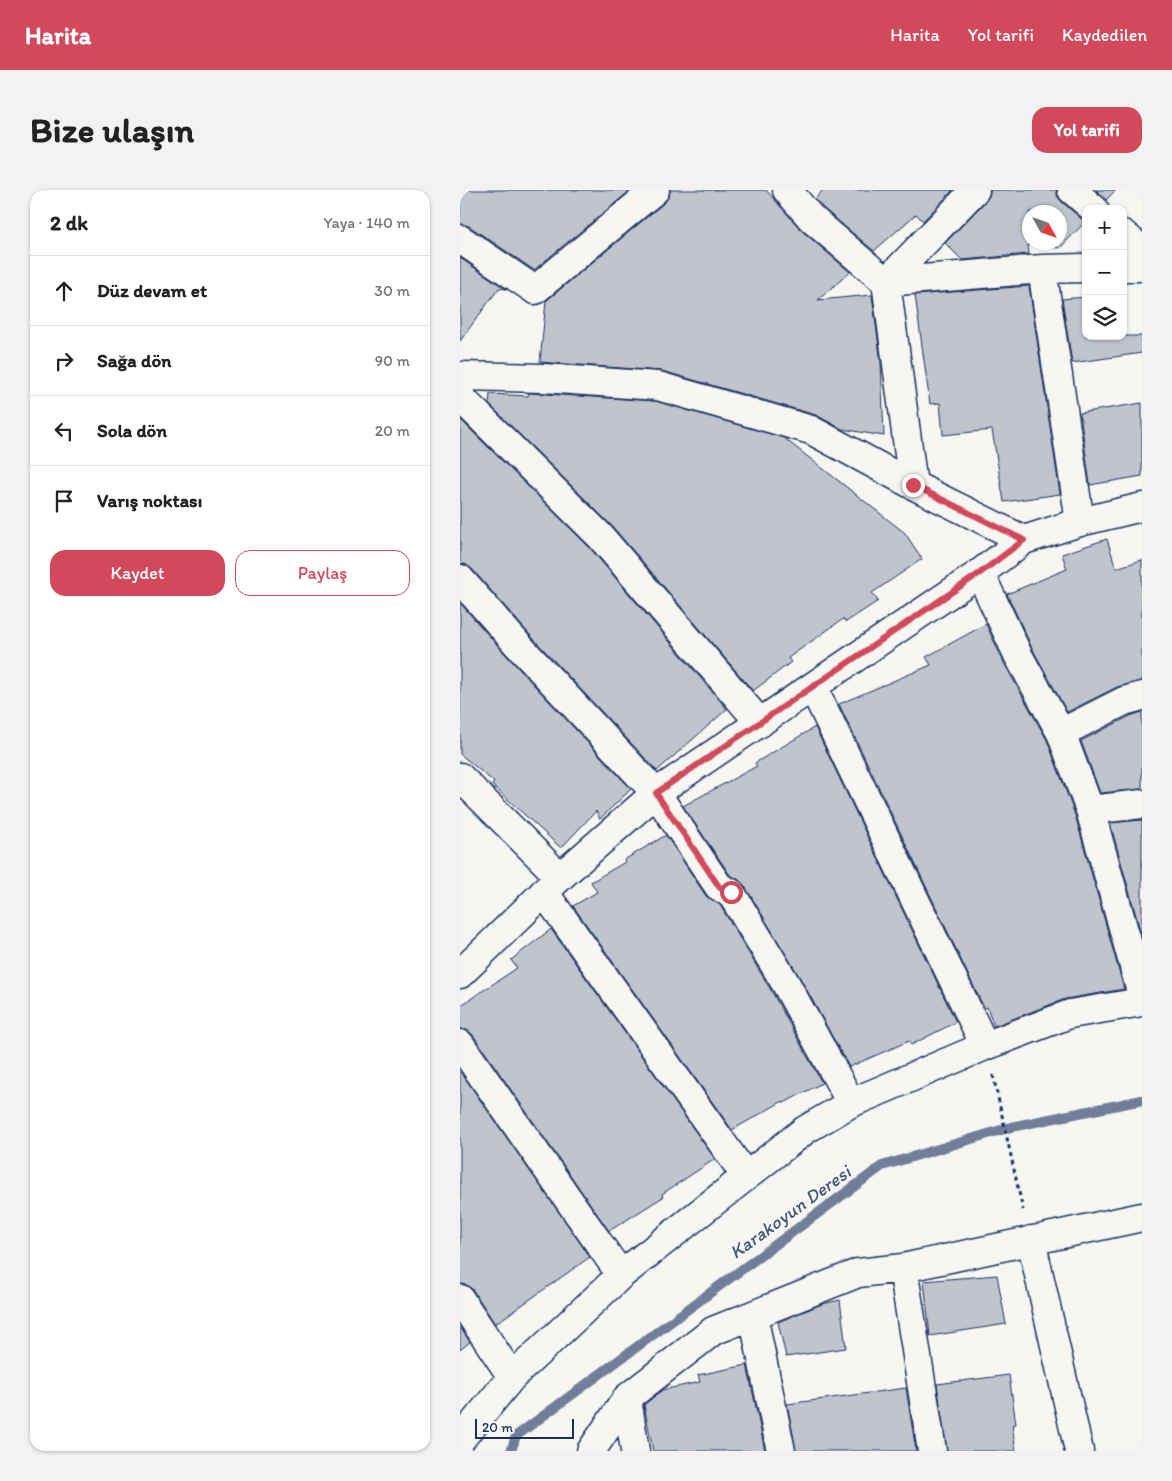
<!DOCTYPE html>
<html lang="tr">
<meta charset="utf-8">
<style>
:root{--surface:#fff;--page:#f2f2f2;--text:#222;--muted:#767676;--line:#e0e0e0;--accent:#d1495b}
body{margin:0;font-family:Itim,sans-serif;background:var(--page);color:var(--text)}
.controls{position:absolute;right:15px;top:15px;display:grid;overflow:hidden;border-radius:10px;box-shadow:0 1px 4px #0004}
.controls button{width:45px;height:45px;display:grid;place-items:center;padding:0;border:0;border-bottom:1px solid var(--line);background:var(--surface);color:var(--text);font:25px sans-serif}
.compass{position:absolute;left:562px;top:15px;width:45px;height:45px;border-radius:50%;background:var(--surface);box-shadow:0 1px 4px #0004;rotate:130deg}
.scale{position:absolute;left:15px;bottom:12px;width:99px;box-sizing:border-box;padding-left:5px;border:2px solid #1b2f5e;border-top:0;font-size:14px;line-height:18px;white-space:nowrap;color:#1b2f5e;-webkit-text-stroke:4px #f6f6f2;paint-order:stroke}
.stop{position:absolute;width:15px;height:15px;margin:-11px;border:4px solid #d1495b;border-radius:50%;background:#fff}
.stop.end{background:#d1495b;border-color:#fff;box-shadow:0 1px 5px #0008}
.list{margin:0;padding:0;list-style:none}
h2{display:flex;justify-content:space-between;align-items:center;height:65px;margin:0;padding:0 20px;font-size:21px}
h2 small{font-size:16px;font-weight:400;color:var(--muted)}
.list li{display:grid;grid-template-columns:32px 1fr auto;gap:15px;align-items:center;box-sizing:border-box;height:70px;padding:0 20px;border-top:1px solid var(--line)}
.list b{display:block;font-size:19px;white-space:nowrap}
.list em{font-size:16px;font-style:normal;color:var(--muted)}
.actions{display:flex;gap:10px;padding:15px 20px}
.actions a{flex:1;padding:11px 0;border:1px solid var(--accent);border-radius:15px;text-align:center;font-size:18px;color:var(--accent)}
.actions .main{background:var(--accent);color:#fff}
.icon{flex:none;width:28px;height:28px;fill:none;stroke:currentColor;stroke-width:2;stroke-linecap:round;stroke-linejoin:round}
.map{position:relative;flex:none;width:682px;height:1261px;overflow:hidden;border-radius:15px}
header{display:flex;align-items:center;gap:30px;box-sizing:border-box;height:70px;padding:0 25px;background:var(--accent);color:#fff}
header strong{font-size:24px}
nav{display:flex;gap:28px;margin-inline-start:auto;font-size:18px}
.intro{display:flex;align-items:center;justify-content:space-between;box-sizing:border-box;height:120px;padding:0 30px}
h1{margin:0;font-size:35px}
.button{padding:12px 22px;border-radius:15px;background:var(--accent);color:#fff;font-size:18px;font-weight:700}
main{display:flex;gap:30px;padding:0 30px}
aside{flex:1;background:var(--surface);border-radius:15px;box-shadow:0 1px 4px #0004}
.map>svg:first-child{display:block}
.lines{fill:none;stroke-linecap:round;stroke-linejoin:round}
.stream{stroke:#717e99;stroke-width:10}
.building{fill:#c0c4cd;stroke:#1b2f5e;fill-rule:evenodd}
.street-casing{stroke:#1b2f5e;stroke-width:31}
.secondary-casing{stroke:#1b2f5e;stroke-width:31}
.path{stroke:#1b2f5e;stroke-width:3;stroke-dasharray:4 4;stroke-linecap:butt}
.street{stroke:#f6f6f2;stroke-width:28}
.secondary{stroke:#f6f6f2;stroke-width:28}
.route{stroke:#d1495b;stroke-width:6}
.labels{text-anchor:middle;dominant-baseline:central;stroke-width:4;stroke-linejoin:round;paint-order:stroke}
.water-label{font-size:19px;font-style:italic;fill:#46567b;stroke:#f6f6f2}
</style>
<header>
<strong>Harita</strong>
<nav><a>Harita</a><a>Yol tarifi</a><a>Kaydedilen</a></nav>
</header>
<div class="intro"><h1>Bize ulaşın</h1><a class="button">Yol tarifi</a></div>
<main>
<aside>
<h2>2 dk<small>Yaya · 140 m</small></h2>
<ul class="list">
<li><svg class="icon" aria-label="ahead" viewBox="0 0 24 24"><path d="M12 20V5M6 11l6-6 6 6"/></svg><div><b>Düz devam et</b></div><em>30 m</em></li>
<li><svg class="icon" aria-label="right" viewBox="0 0 24 24"><path d="M7 20v-9h11M14 6l5 5-5 5"/></svg><div><b>Sağa dön</b></div><em>90 m</em></li>
<li><svg class="icon" aria-label="left" viewBox="0 0 24 24"><path d="M17 20v-9H6M10 6l-5 5 5 5"/></svg><div><b>Sola dön</b></div><em>20 m</em></li>
<li><svg class="icon" aria-label="arrive" viewBox="0 0 24 24"><path d="M6 21V4h12l-3 4 3 4H6"/></svg><div><b>Varış noktası</b></div></li>
</ul>
<div class="actions"><a class="main">Kaydet</a><a>Paylaş</a></div>
</aside>
<div class="map">
<svg width="682" height="1261" viewBox="0 0 682 1261">
<rect width="100%" height="100%" fill="#f6f6f2"/>
<filter id="ink" filterUnits="userSpaceOnUse"><feTurbulence type="fractalNoise" baseFrequency=".02" numOctaves="2"/><feDisplacementMap in="SourceGraphic" scale="10" xChannelSelector="R" yChannelSelector="G"/><feConvolveMatrix kernelMatrix="1 2 1 2 8 2 1 2 1" color-interpolation-filters="sRGB"/></filter>
<g filter="url(#ink)">
<g class="lines">
<path class="stream" d="M51,1261L56,1246L422,976L551,937L682,910"/>
</g>
<path class="building" d="M0,0H171L74,80L9,36L0,34Z
M210,0H306L342,41L390,82L358,110L412,105L421,173L424,246L382,239L356,225L202,181L80,172L86,111L205,12L209,6Z
M363,0H493L463,31L456,24L414,61L363,18L355,9Z
M530,0H597V6L602,12L625,32L600,58L568,55L569,64L502,70L485,53L526,11L530,4ZM570,22H600V52H570Z
M636,0H656L646,10Z
M0,68L46,99L39,98L0,151Z
M569,96L600,304L544,312L532,240L483,245L480,213L470,214L455,105Z
M626,107V146H682V163L612,173L602,109Z
M69,203L195,211L324,248L445,343L462,369L412,403L418,411L386,432L383,429L328,468L331,472L293,501L152,336L29,214L30,204L68,206Z
M682,213V286L630,295L620,223Z
M0,229L129,357L267,519L197,581L70,445L12,379L5,374H0Z
M647,349L656,378L682,370V491L657,497L607,522L572,458L547,404L607,379L602,364Z
M0,413L47,466L171,599L140,629L136,621L101,658L32,595L34,592L0,564Z
M526,434L544,473L587,550L615,625L664,799L605,809L534,836L527,817L524,818L379,514L471,475L466,467Z
M682,522V599L640,603L621,551L670,526Z
M355,537L496,832L451,855L449,851L389,877L339,786L284,695L278,689L270,685L223,616L297,576L295,573Z
M682,630V747L650,633Z
M206,645L246,706L260,715L312,802L362,893L324,913L323,911L272,940L113,716L137,702L131,692L165,672L164,670Z
M91,739L255,969L202,1004L203,1007L149,1041L13,845L7,840L0,839V816L57,778L51,770Z
M0,881L130,1067L35,1134L13,1100L7,1095L0,1094Z
M537,1085L546,1134L470,1146L464,1091Z
M380,1110L386,1158L326,1167L318,1132L362,1114Z
M0,1137L10,1152L0,1160Z
M287,1175L305,1261H193L184,1215L202,1200L240,1192L238,1185Z
M549,1185L556,1234L552,1235L556,1261H487L477,1194Z
M446,1198L456,1261H336L327,1214Z"/>
<g class="lines">
<defs>
<path id="street" d="M327,0L352,29L426,92L453,295
M612,0L634,19
M663,44L682,60
M0,49L75,100L195,0
M663,77H682
M582,79L620,332
M426,92L582,79L626,78
M426,92L515,0
M0,207L140,346L300,533
M520,383L558,465L601,543L630,620L682,805
M0,389L58,455L196,603L259,697L271,703L326,794L391,913
M353,497L525,856
M601,543L664,511L682,506
M0,587L100,687
M630,620L682,614
M84,702L285,985
M0,854L161,1085
M571,1050L619,1261
M443,1078L472,1261
M0,1109L52,1187
M293,1125L321,1261
M167,1208L175,1261
M0,1250L52,1187L161,1085L345,940L391,913L525,856L610,824L682,812
M131,1261L167,1208L253,1141L398,1083L443,1078L682,1027"/>
<path id="secondary" d="M0,186L83,188L198,196L351,240L453,295L564,350
M0,784L100,687L196,603L520,383L564,350L620,332L682,317"/>
</defs>
<use href="#street" class="street-casing"/>
<use href="#secondary" class="secondary-casing"/>
<path class="path" d="M533,885L563,1020"/>
<use href="#street" class="street"/>
<use href="#secondary" class="secondary"/>
</g>
</g>
<g class="lines" filter="url(#ink)">
<path class="route" d="M271,702L260,698L196,603L520,383L564,350L453,295"/>
</g>
<g class="labels">
<g class="water-label">
<text transform="translate(330 1022) rotate(-36)">Karakoyun Deresi</text>
</g>
</g>
</svg>
<div class="controls">
<button>+</button>
<button>−</button>
<button><svg class="icon" aria-label="layers" viewBox="0 0 24 24"><path d="M12 4l9 5-9 5-9-5zM3 14l9 5 9-5"/></svg></button>
</div>
<svg class="compass" viewBox="-18 -18 36 36"><path d="M0-13l5 13h-10z" fill="#e53935"/><path d="M0 13l5-13h-10z" fill="#767676"/></svg>
<div class="scale">20 m</div>
<div class="stop" style="left:271px;top:702px"></div>
<div class="stop end" style="left:453px;top:295px"></div>
</div>
</main>
